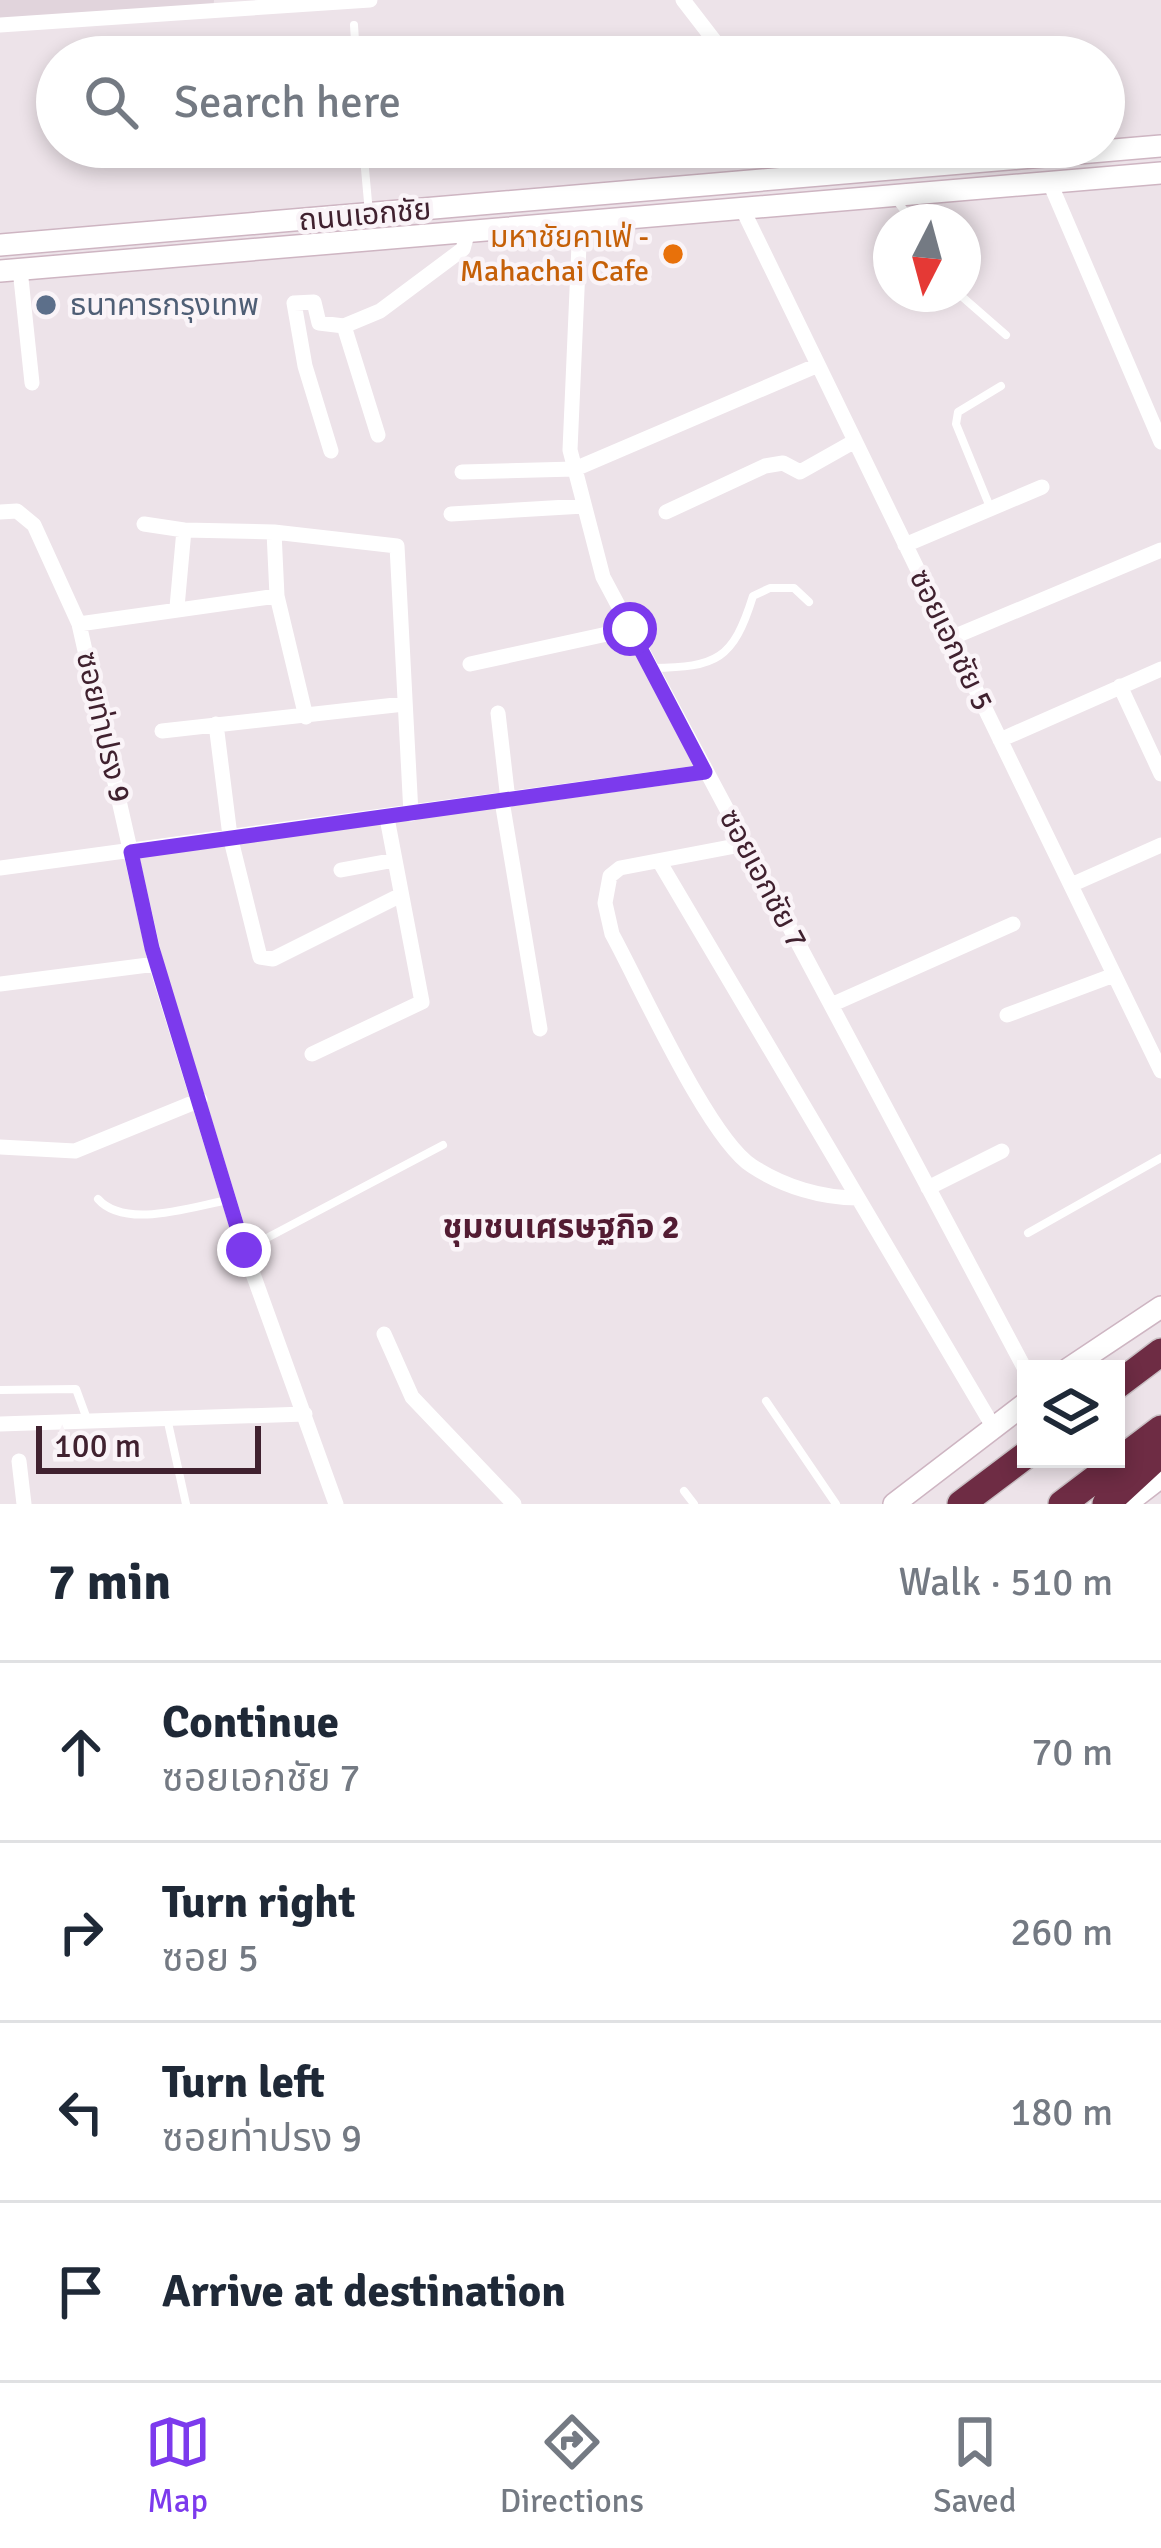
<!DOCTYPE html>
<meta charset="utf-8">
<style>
:root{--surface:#fff;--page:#f2f2f3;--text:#1f2937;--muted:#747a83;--line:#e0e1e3;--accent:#7c3aed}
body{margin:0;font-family:Signika,"Noto Sans Thai",sans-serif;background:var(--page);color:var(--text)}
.controls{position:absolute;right:36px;bottom:36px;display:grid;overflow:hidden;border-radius:0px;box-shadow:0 6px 18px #0003}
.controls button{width:108px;height:108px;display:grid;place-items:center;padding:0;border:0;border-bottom:3px solid var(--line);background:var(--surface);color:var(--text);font:60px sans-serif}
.compass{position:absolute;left:873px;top:204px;width:108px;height:108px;border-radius:50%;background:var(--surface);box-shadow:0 6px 18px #0003;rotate:186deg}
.scale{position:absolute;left:36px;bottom:30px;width:225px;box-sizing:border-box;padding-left:12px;border:6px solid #40212f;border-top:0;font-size:33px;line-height:42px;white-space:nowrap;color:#40212f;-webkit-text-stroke:9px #faf4f8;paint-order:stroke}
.stop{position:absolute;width:36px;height:36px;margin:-27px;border:9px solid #7c3aed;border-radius:50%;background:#fff}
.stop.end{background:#7c3aed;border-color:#fff;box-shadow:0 3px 12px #0008}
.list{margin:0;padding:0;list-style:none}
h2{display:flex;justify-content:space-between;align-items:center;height:156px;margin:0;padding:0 48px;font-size:51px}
h2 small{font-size:39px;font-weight:400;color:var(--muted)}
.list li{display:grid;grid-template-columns:78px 1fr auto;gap:36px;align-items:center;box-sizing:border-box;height:180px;padding:0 48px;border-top:3px solid var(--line)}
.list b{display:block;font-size:45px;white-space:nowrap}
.list p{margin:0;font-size:39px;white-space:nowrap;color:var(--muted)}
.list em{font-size:39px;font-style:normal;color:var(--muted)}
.icon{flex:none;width:66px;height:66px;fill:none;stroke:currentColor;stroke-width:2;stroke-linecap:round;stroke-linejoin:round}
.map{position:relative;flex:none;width:1161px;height:1504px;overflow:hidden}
.search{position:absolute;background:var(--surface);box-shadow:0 6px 18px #0003;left:36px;right:36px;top:36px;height:132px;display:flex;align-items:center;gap:30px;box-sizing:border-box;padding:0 42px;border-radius:66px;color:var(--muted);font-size:45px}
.sheet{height:876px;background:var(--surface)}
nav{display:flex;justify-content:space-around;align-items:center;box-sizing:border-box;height:168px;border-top:3px solid var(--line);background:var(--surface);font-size:33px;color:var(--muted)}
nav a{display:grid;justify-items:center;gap:6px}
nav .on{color:var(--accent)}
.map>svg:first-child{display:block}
.built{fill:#e1d4dc}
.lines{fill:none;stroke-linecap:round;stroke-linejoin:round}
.secondary-casing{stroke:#ceb5c2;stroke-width:24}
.highway-casing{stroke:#cac1c5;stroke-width:30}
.lane{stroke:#fff;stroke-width:8}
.street{stroke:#fff;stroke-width:15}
.secondary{stroke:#fff;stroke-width:21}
.highway{stroke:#6e2c44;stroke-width:27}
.route{stroke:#7c3aed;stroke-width:15}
.food-dot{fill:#e8710a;stroke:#faf4f8;stroke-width:4.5}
.service-dot{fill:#5c6f8a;stroke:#faf4f8;stroke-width:4.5}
.labels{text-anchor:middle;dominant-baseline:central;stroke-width:9;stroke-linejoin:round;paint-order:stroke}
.street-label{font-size:30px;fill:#40212f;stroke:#faf4f8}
.food-label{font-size:30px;fill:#c56008;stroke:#faf4f8;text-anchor:end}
.service-label{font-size:30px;fill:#4e5e75;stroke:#faf4f8;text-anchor:start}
.neighbourhood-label{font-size:33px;font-weight:bold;fill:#531c33;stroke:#faf4f8}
</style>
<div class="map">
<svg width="1161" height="1504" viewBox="0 0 1161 1504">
<rect width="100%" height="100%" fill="#ede3e9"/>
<path class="built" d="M0,0H214L213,11L0,25Z"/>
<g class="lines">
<defs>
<path id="secondary" d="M0,245L1161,146
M0,271L1161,173
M1068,1369L1161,1307
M894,1504L1026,1403
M1126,1504L1161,1477"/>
<path id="highway" d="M1116,1386L1161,1352
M961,1504L1026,1455
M1062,1504L1161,1429
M1106,1504L1161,1453"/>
</defs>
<use href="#secondary" class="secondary-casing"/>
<use href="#highway" class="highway-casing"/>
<path class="lane" d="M354,25L356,57
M363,147L369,213
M897,201L913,222
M959,294L1006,335
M990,507L956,424L958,412L1001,386
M652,668C717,667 733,660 753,596L770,588H794L809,602
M98,1199C125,1230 194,1206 228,1200
M1028,1233L1161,1158
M246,1249L443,1145
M0,1390L76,1389L87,1419
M766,1401L836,1504
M167,1418L186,1504
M684,1491L694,1504"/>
<path class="street" d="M683,0L727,57
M0,25L370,0
M794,147L806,178
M1050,183L1161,442
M742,208L1161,1071
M580,222L570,450L603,577L1026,1371
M20,269L32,383
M344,326L378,435
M331,451L305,366L294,303L314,302L319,323L344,326L380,311L463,249L468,231
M462,472L575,469L818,365
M0,512L17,511L34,525L79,624L156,964L244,1249L336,1504
M666,512L765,466L783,463L800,472L855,441
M451,514L584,506
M144,524L184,530
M274,532L277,596L306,717
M905,545L1042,487
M177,607L184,530L274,532L397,546L411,814
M79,624L277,596
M951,638L1161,550
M470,664L630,629
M1120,686L1161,774
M498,713L508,800
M216,724L230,836L260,957L273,959L401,895
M162,731L404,704
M1000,740L1161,669
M502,801L540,1029
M387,818L395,860
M746,844L620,868L610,876L605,903L612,934C640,985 709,1139 752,1166C784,1187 822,1198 858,1198
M659,861L994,1428
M0,868L705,772
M1071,885L1161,845
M0,984L156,964
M831,1005L1013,924
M1007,1015L1114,975
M312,1054L422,1002L395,860L341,870
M0,1147L75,1151L200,1100
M928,1188L1002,1151
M384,1334L412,1397L514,1504
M0,1424L305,1414
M19,1461L24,1504"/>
<use href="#secondary" class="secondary"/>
<use href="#highway" class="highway"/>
</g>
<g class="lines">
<path class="route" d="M244,1250L152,948L131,852L705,772L630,629"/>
</g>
<circle class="food-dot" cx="673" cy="254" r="12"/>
<circle class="service-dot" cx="46" cy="305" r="12"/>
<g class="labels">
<g class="street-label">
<text transform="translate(365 215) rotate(-5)">ถนนเอกชัย</text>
<text transform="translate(951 640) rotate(64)">ซอยเอกชัย 5</text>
<text transform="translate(103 727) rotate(77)">ซอยท่าปรง 9</text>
<text transform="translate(763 879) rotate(62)">ซอยเอกชัย 7</text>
</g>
<g class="food-label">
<text x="649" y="237">มหาชัยคาเฟ่ -<tspan x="649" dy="34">Mahachai Cafe</tspan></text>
</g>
<g class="service-label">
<text x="70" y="305">ธนาคารกรุงเทพ</text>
</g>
<g class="neighbourhood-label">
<text x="561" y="1227">ชุมชนเศรษฐกิจ 2</text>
</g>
</g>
</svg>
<div class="controls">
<button><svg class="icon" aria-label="layers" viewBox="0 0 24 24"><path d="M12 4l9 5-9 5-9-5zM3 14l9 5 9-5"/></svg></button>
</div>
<svg class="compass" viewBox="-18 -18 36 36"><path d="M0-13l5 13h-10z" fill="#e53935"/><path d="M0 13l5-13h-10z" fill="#747a83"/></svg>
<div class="scale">100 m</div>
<div class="stop" style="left:630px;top:629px"></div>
<div class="stop end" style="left:244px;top:1250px"></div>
<div class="search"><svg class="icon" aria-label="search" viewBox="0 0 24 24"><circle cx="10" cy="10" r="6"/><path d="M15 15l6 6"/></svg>Search here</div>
</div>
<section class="sheet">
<h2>7 min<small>Walk · 510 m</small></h2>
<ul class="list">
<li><svg class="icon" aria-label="ahead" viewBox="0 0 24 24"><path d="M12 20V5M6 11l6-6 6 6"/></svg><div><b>Continue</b><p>ซอยเอกชัย 7</p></div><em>70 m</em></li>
<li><svg class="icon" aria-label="right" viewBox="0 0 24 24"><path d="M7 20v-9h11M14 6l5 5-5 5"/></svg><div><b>Turn right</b><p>ซอย 5</p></div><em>260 m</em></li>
<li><svg class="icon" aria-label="left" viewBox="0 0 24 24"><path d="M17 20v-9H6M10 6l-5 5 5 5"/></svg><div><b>Turn left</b><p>ซอยท่าปรง 9</p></div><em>180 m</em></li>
<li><svg class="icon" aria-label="arrive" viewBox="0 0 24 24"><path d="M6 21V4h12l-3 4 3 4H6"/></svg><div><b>Arrive at destination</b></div></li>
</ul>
</section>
<nav>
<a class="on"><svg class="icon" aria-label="map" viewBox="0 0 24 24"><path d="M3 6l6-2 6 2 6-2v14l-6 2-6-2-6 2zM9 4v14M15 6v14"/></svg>Map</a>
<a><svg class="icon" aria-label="directions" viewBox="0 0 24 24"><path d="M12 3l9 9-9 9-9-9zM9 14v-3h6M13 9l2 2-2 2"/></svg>Directions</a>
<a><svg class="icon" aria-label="saved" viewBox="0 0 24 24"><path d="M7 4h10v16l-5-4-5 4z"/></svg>Saved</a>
</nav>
